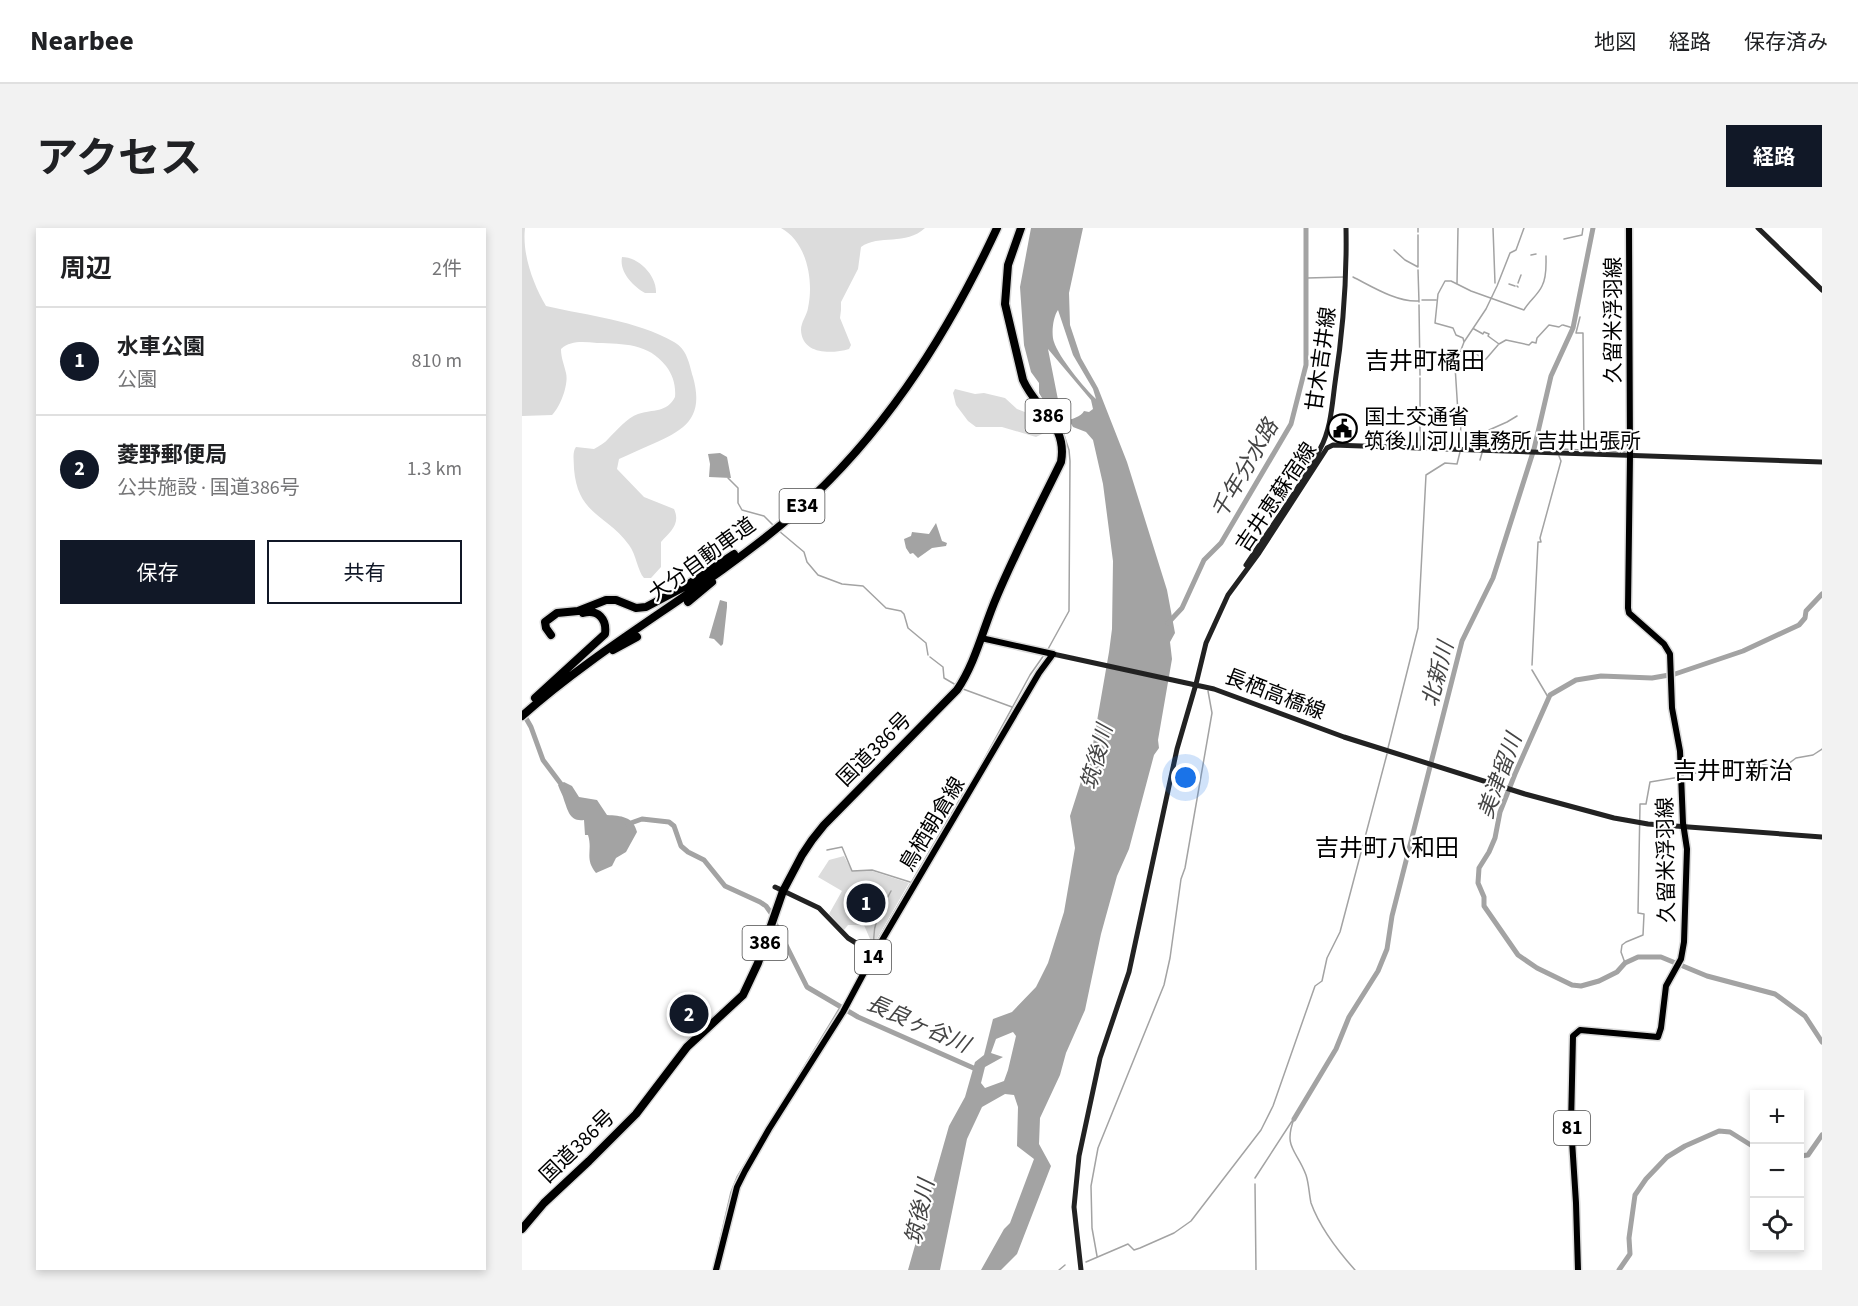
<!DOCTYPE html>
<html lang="ja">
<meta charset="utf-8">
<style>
:root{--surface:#fff;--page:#f2f2f2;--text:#202124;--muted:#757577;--line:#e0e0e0;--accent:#111827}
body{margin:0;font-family:"Source Sans 3","Noto Sans JP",sans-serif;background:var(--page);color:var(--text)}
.controls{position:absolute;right:18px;bottom:18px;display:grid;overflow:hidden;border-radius:0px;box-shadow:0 3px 9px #0003}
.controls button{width:54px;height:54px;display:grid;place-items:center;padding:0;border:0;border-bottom:2px solid var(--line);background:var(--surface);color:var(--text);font:30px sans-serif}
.you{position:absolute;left:664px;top:550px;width:21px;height:21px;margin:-15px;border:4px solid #fff;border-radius:50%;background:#1a73e8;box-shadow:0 0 0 9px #1a73e833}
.badge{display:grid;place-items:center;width:39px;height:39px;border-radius:50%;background:var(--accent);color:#fff;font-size:20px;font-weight:700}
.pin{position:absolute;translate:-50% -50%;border:3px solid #fff;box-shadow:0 2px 6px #0006}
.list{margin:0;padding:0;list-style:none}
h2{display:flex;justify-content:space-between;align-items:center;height:78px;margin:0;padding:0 24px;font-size:26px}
h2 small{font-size:20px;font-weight:400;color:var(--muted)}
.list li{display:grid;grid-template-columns:39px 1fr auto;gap:18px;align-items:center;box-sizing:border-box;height:108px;padding:0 24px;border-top:2px solid var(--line)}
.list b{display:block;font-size:22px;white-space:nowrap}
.list p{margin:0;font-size:20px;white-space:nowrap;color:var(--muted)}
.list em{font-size:20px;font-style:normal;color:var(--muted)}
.actions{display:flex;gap:12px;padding:18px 24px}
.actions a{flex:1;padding:14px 0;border:2px solid var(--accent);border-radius:0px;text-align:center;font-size:21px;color:var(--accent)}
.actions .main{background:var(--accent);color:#fff}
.icon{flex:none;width:33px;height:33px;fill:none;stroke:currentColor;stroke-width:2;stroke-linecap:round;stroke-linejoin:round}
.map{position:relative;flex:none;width:1300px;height:1042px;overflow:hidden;border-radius:0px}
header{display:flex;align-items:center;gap:36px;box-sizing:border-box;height:84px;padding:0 30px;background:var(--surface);border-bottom:2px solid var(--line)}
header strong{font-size:28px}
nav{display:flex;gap:33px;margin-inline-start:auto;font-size:21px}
.intro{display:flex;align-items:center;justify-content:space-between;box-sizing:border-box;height:144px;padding:0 36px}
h1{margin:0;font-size:42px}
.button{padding:15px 27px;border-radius:0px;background:var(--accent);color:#fff;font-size:21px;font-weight:700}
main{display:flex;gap:36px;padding:0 36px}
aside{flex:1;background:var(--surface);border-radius:0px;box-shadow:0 3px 9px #0003}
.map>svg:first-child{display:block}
.green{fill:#dcdcdc}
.water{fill:#a3a3a3;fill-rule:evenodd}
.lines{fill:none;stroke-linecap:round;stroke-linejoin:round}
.stream{stroke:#a3a3a3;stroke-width:1.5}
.river{stroke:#a3a3a3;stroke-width:5}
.primary-casing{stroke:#dbdbdb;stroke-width:9}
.highway-casing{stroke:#dbdbdb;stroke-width:11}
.secondary{stroke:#222;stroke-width:5}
.primary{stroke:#000;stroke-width:6}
.highway{stroke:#000;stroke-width:8}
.labels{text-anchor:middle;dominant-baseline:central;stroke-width:4.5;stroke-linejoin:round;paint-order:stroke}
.shield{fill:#fff;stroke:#4c4c4c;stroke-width:1.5}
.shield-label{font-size:20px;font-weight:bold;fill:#000}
.street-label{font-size:21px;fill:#000;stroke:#fff}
.poi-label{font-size:21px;fill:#000;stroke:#fff;text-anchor:start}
.water-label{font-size:22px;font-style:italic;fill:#444;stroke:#fff}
.quarter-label{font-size:24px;fill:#000;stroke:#fff}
</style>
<header>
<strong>Nearbee</strong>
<nav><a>地図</a><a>経路</a><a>保存済み</a></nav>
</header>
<div class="intro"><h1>アクセス</h1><a class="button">経路</a></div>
<main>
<aside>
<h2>周辺<small>2件</small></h2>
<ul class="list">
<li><span class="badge">1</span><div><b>水車公園</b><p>公園</p></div><em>810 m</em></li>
<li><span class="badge">2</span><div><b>菱野郵便局</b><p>公共施設 · 国道386号</p></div><em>1.3 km</em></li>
</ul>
<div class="actions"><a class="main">保存</a><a>共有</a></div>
</aside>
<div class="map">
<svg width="1300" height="1042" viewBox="0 0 1300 1042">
<rect width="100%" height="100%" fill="#fff"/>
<path class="green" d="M0,0H3C0,26 11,56 24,78C67,88 113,92 152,114C165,121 167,135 171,149C183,192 161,203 126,218C116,222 107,227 97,231L95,241L122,269L152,281C159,296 148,304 139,314V339L129,350H122C116,344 114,326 107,317C85,286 56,288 52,241C52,233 50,224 54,219L72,221C77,218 83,215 87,210C95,202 105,190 116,186C131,181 145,185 153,169C154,158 151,147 144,138C126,115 102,116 75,115C62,114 49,112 39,121C39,130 42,136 44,145C47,156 38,180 30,187L0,188Z
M259,0H403C384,18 357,6 339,19L336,41L319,74V82L318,90L329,117L327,121C310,126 280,127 279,102C279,94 285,87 286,80C292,53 285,14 259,0Z
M100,29C117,29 135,48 134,65H123C111,58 97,44 100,29Z
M433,161L453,166L462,165L483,170L495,181L521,191L523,194L524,204L514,209L480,199H454L446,193L434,177L431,165Z
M322,628L330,643H350L387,655L349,721L345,719L348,711L342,697H326L322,702L307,686L320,663L296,649L307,632Z"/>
<path class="water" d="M509,0H561L547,65L548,97L559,130L576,160L605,234L645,362L653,405L648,414L650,431L636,512L637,520L632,527L607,621L595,648L579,706L563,782L544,825L538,847L518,890L517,916L529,938L495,1026L479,1042H459L482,1001L488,995L512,931L495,918L496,879L492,867L483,866L460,879L445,911L418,1042H386L427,898L443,869L453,834L462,827L471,791L490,784L514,759L526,735L542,684L553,620L548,588L571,516L587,424L590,401L591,333L581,256L571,212L564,204L551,199L548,194H541L542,200L539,202L517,165V155L509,144L502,117L498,59ZM536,82L551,127L571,161L574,171C563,161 536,128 532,114C529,106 531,89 536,82ZM526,121L569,172L571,181L567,184L562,183C559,189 547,193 540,192ZM491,804L494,808L486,842L482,853L463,860L459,855L463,839L481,829L469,825L474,811Z
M198,225L205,229L209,250L187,249L188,236L186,226Z
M414,295L420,313L425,315L424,318L410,320L396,330L391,325L388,326L384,320L382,311L389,308L390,304L407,306Z
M198,372L205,374V379L201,416L199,418L192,411L187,410Z
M42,554L50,558L57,569L75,572L85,587C99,588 111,588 115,604L104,624L94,630L90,638L74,645C62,630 71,623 66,607H63L62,592C48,594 46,583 42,572C41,567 38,563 36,557Z
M443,561L446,563L351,723L349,722Z"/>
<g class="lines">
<path class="stream" d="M896,0V4
M971,0L973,55
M1042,11L1060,7L1061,0
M872,22L883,32L896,39V7
M1009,27L1014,26
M896,42L897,74
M831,49C849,58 874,74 896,73
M785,50L822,49
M996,55L999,47
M935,56L936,0
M987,56L993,58
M995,58L996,59
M900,72H914
M897,77L898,147
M1054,88V89
M1058,89L1054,105H1061L1062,222
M1041,97L1051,100
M952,101L961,106L962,104L967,106L966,108L977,116L984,112L1007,117L1010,114L1014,115L1015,110L1027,97L1037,99L1040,97
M942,114L941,110L934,107L931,100L913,95L916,66L923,53H929L949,63L1002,82C1007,73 1016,67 1020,58C1025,49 1024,37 1024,28
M955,126L958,129
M961,132L964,131L976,117
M898,217V150
M962,219L967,202L985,194L995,188
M938,220L939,193L936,185L933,138L942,114L964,81L975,58L988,25L994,22L1002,0
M1039,221L1104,224
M958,232L960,225
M206,250L216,260V275L220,282L242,288L251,297
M257,303L282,324L285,334L296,347L320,356L341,358L364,380L379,383L382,386L386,400L404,415L406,427
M525,423L547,383L548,233L547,222L540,201
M408,429L421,439L422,450L434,457
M1010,437L1016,314H1019L1018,310L1039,233L1037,228
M1010,442L1026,469
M441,461L490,479
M866,520L896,400L904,247L923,235L935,236L938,224
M1162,547L1200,541L1215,534H1224L1249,538L1266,536L1274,530L1291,527L1300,521
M453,548L508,447L522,427
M305,622L320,619L330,643L350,642L388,654
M352,715C350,695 360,680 369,663
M1103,735L1099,724L1100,717L1104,714L1121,707L1122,686L1116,685L1118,576H1124L1128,554L1158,549
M772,891C761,920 775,922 784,947C787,956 787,966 789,975C798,1000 816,1023 833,1042
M733,950L770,893
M733,956L734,1042
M575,1028L570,1000L569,958L576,920L642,757L648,730L659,651L663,640L690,485L686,463
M564,1034L606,1016L612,1022L618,1020L652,1005L669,993L739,902L751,878L793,758L800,753L805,730L818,704L865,526
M191,1042L209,964L215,949L317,781
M537,1042L543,1037"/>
<path class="river" d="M1300,366L1284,383L1283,390L1277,397L1221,423L1153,446L1130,450L1079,448L1054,452L1028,467L993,546L978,584L973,610L967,624L957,640L956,655L962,669V678L996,727L1015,740L1050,757L1059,758L1077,753L1095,744L1103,735L1116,729H1139L1185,748L1253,766L1283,788L1300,814
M646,395L660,380L682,332L699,315L769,196L784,137V0
M1,485L9,499L21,532L42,560
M106,596L120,591L147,594L152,598L159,618L166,624L182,632L203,658L238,674L244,678L249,685
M254,697L285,759L336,789L456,842
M772,891L814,821L827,789L856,743L865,721L870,688L940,413L971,350L1012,221L1029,148L1051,100L1071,0
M1278,928L1286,927L1300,907
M1097,1042L1108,1026L1107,1010L1113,967L1124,951L1145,929L1163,918L1197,903L1208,904L1232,919"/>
<defs>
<path id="primary" d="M194,1042L215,959L223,943L247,901L321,784L352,726L517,445L531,426L459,410
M1056,1042L1054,975L1049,897L1051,808L1058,802L1136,809L1139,800L1144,758L1159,731L1162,714L1165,621L1161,595L1158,523L1150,480L1148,426L1142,416L1107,385L1106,380L1108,227L1107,0"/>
<path id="highway" d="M166,374L190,354
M29,407L24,400L23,394L35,385L56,383L84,372H94L114,380L124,379L162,359L212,326
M91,422L115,409
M13,470L83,406C85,391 76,381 61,385
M0,488C81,416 177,365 260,296C356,216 423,112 475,0
M0,1001L22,975L67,933L114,886L165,819L221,767L236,735L261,663L280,627L290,612L302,597L435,462C454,434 461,400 475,368C494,323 517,279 539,234C546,196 514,182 501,152L483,76L486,37L499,0"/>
</defs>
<use href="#primary" class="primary-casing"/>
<use href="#highway" class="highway-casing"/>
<path class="secondary" d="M1236,0L1300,62
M724,337C749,299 777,262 798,221C809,201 810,177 813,155C821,103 825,53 824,0
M531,426L692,461L822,509L1003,566L1092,590L1126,596L1300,609
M253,659L297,680L326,710L352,726
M559,1042L552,979L557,928L578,830L607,744L655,521L674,456L684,415L706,367L737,325L805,220L811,217L1300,234"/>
<use href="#primary" class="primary"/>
<use href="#highway" class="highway"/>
</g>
<defs>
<symbol id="civic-ring" viewBox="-11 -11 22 22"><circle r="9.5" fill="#fff" stroke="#000" stroke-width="1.5"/><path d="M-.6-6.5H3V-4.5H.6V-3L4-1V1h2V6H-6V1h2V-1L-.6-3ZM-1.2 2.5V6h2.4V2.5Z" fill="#000"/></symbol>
</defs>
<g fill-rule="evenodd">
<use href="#civic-ring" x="804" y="184" width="33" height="33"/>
</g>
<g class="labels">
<g class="shield">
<rect x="503.5" y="171" width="45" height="34" rx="4.5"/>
<rect x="257.5" y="261" width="45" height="34" rx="4.5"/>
<rect x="220.5" y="698" width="45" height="34" rx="4.5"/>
<rect x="333" y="712" width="36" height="34" rx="4.5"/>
<rect x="1032" y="883" width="36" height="34" rx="4.5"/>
</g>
<g class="shield-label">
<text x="526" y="188">386</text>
<text x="280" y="278">E34</text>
<text x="243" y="715">386</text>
<text x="351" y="729">14</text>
<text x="1050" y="900">81</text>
</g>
<g class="street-label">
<text transform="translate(1091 92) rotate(-90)">久留米浮羽線</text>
<text transform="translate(799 131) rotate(-82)">甘木吉井線</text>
<text transform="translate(754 269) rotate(-56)">吉井恵蘇宿線</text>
<text transform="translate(180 331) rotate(-36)">大分自動車道</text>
<text transform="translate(753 466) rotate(21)">長栖高橋線</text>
<text transform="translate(352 521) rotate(-45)">国道386号</text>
<text transform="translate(410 596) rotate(-59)">鳥栖朝倉線</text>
<text transform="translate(1144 632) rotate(-91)">久留米浮羽線</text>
<text transform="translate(55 918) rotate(-44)">国道386号</text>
</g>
<g class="poi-label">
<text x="842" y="189">国土交通省<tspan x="842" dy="24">筑後川河川事務所 吉井出張所</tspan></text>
</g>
<g class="water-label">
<text transform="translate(723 241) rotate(-60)">千年分水路</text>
<text transform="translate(916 446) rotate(-75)">北新川</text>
<text transform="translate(575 529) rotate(-75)">筑後川</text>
<text transform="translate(978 548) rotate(-70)">美津留川</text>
<text transform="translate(396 796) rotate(24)">長良ヶ谷川</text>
<text transform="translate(398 984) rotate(-78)">筑後川</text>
</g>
<g class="quarter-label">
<text x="903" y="133">吉井町橘田</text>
<text x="1211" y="543">吉井町新治</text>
<text x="865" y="620">吉井町八和田</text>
</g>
</g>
</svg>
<div class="controls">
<button>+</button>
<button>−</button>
<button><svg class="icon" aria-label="locate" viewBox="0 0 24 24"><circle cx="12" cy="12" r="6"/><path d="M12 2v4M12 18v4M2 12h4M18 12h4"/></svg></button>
</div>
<div class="you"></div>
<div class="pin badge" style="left:344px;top:675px">1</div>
<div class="pin badge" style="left:167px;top:786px">2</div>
</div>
</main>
